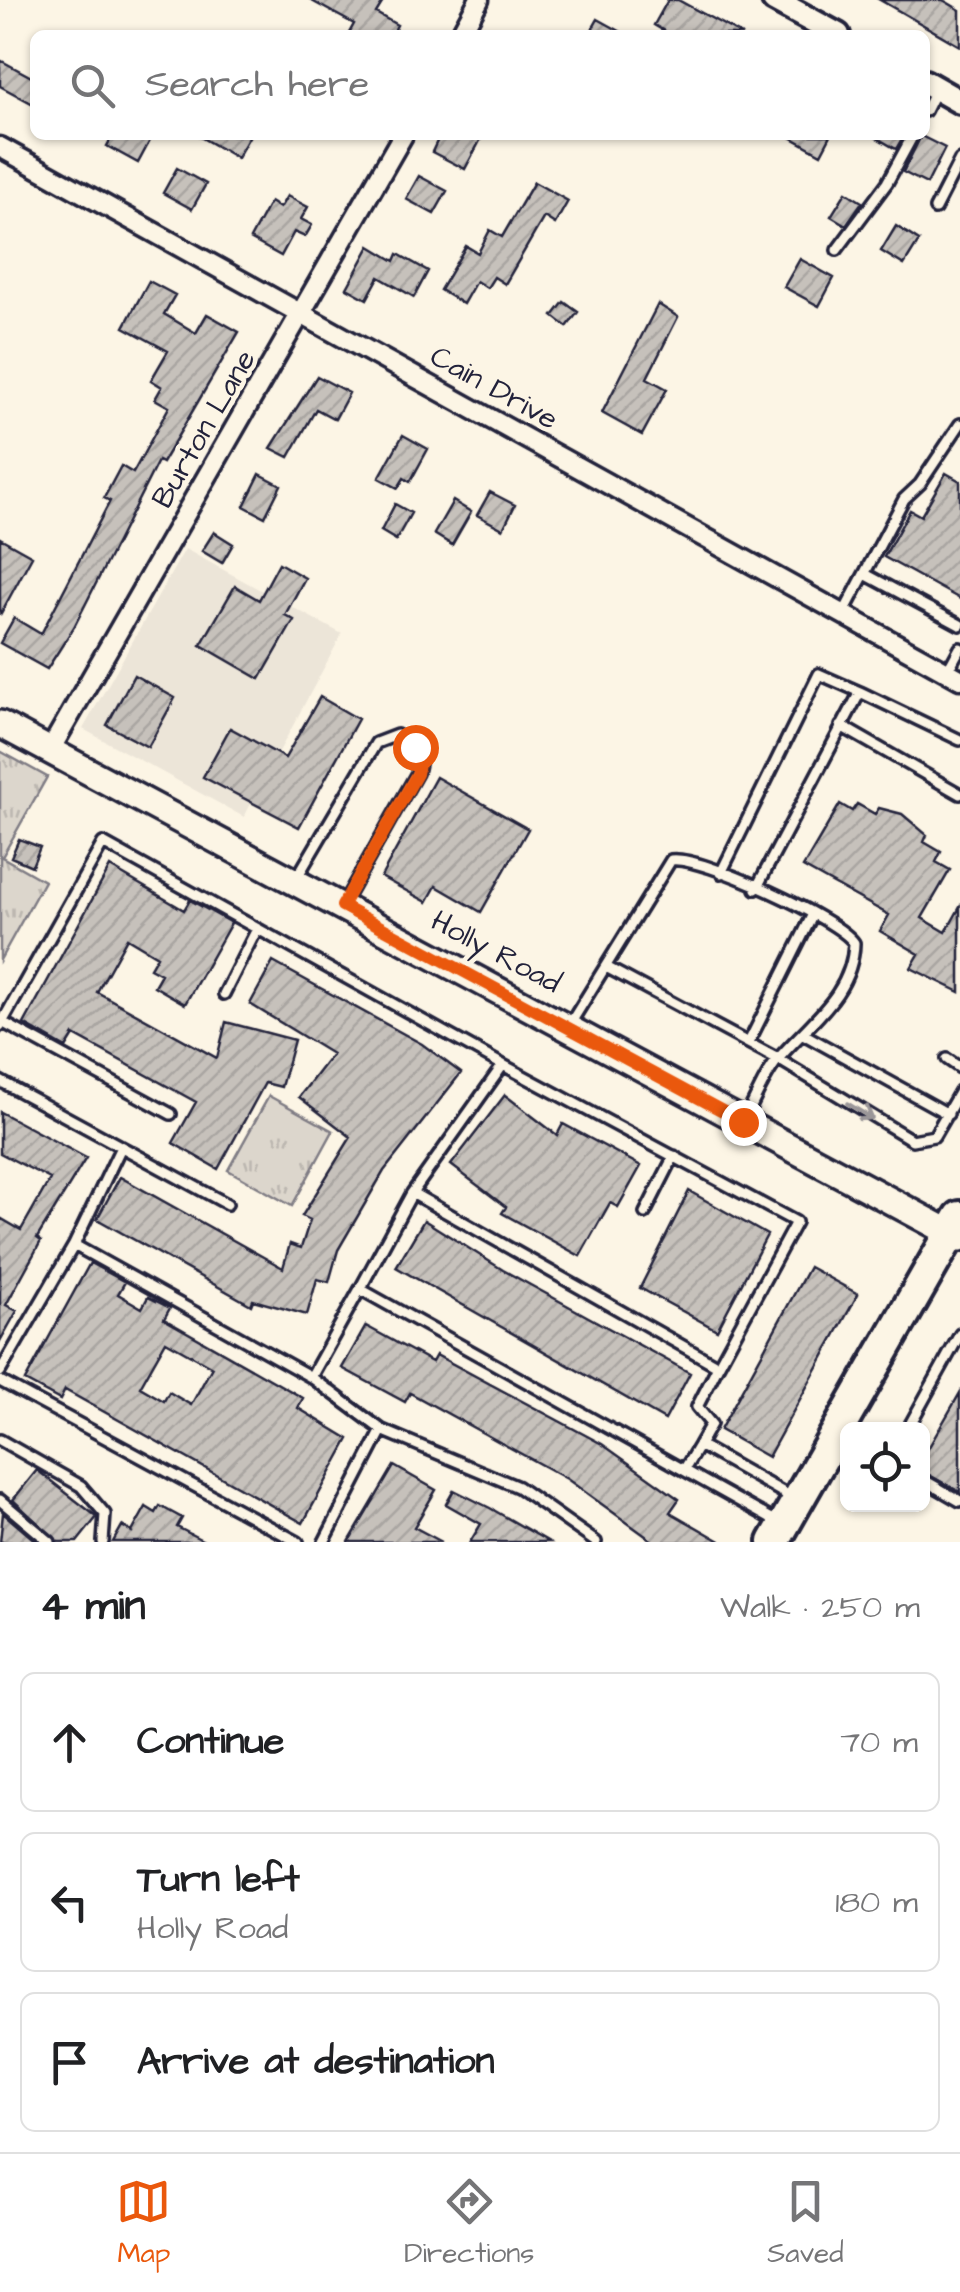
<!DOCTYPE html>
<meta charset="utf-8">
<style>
:root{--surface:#fff;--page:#f2f2f2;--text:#202124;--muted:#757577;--line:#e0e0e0;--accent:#ea580c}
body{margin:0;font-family:"Architects Daughter",sans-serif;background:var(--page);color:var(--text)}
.controls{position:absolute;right:30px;bottom:30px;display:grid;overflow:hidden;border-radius:15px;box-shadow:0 2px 8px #0004}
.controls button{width:90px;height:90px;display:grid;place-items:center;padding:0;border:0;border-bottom:2px solid var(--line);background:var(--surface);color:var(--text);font:50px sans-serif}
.stop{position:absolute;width:30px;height:30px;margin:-22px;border:8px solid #ea580c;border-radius:50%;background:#fff}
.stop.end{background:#ea580c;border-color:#fff;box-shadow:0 2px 10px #0008}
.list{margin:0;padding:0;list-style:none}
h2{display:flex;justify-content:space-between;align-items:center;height:130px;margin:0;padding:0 40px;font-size:42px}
h2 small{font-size:32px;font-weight:400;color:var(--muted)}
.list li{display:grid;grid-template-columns:65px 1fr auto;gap:30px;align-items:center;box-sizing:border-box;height:140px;margin:0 20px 20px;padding:0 20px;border:2px solid var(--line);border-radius:15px}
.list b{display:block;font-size:38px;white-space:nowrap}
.list p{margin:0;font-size:32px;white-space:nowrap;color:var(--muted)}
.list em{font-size:32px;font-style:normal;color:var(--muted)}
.icon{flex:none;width:55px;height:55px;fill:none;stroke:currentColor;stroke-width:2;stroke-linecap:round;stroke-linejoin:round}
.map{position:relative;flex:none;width:960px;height:1542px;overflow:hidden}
.search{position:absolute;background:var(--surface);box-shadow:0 2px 8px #0004;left:30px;right:30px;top:30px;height:110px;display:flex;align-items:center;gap:25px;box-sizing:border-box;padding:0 35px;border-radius:15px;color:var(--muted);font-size:38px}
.sheet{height:610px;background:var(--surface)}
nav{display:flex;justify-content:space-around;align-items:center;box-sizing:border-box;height:140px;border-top:2px solid var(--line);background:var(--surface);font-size:28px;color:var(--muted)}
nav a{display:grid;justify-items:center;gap:5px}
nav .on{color:var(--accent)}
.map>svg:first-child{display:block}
.built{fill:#ece5d8}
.grass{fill:url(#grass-tufts);stroke:#7f7c84;stroke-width:2.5}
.building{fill:url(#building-hatch);stroke:#22223b;stroke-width:2.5;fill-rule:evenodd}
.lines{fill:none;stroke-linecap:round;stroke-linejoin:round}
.service-casing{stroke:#22223b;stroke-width:16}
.minor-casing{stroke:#22223b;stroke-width:25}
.tertiary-casing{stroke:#22223b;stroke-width:30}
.secondary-casing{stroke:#22223b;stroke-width:32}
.primary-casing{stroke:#22223b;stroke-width:38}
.service{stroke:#fcf5e5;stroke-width:9}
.minor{stroke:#fcf5e5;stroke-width:18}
.tertiary{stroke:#fcf5e5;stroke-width:22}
.secondary{stroke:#fcf5e5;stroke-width:25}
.primary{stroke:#fcf5e5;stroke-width:30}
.oneway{stroke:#9a9698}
.route{stroke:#ea580c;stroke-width:12}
.labels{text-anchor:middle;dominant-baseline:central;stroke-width:9;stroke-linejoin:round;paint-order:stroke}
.street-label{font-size:30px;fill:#22223b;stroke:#fcf5e5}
</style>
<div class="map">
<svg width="960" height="1542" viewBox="0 0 960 1542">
<defs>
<pattern id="grass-tufts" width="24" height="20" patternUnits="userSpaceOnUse" patternTransform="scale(2.5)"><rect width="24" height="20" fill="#dcd6cc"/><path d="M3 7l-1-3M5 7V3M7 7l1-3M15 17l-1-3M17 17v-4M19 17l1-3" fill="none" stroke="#bcb7b0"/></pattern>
<pattern id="building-hatch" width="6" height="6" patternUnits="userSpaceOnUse" patternTransform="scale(2.5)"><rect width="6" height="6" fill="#c6c1bb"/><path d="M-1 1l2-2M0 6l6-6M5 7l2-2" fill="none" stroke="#aaa6a2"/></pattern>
</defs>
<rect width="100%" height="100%" fill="#fcf5e5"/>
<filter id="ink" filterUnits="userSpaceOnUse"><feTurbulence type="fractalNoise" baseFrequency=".01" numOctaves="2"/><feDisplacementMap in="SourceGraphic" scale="20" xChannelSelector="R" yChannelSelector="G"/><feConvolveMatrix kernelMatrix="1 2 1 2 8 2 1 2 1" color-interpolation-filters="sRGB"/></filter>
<g filter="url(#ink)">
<path class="built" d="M185,549L342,634L244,817L83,729Z"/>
<path class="grass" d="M0,751L47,777L2,857L44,881L0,960Z
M269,1096L333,1131L292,1206L228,1170Z"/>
<path class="building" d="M310,0H384L376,13L397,25L392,35H348L354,24Z
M668,0H678L742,35H671L654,25Z
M880,0H943L960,10V46Z
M598,19L627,35H589Z
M0,60L35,79V105L0,86Z
M113,135H153L138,163L107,146Z
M197,135H250L237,158Z
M440,135H483L465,169L432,152Z
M787,135H831L821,154Z
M872,135H904L896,149Z
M921,136L945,148L927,184L903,172Z
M177,168L206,184L192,209L163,193Z
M419,176L447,191L434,214L406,199Z
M534,182L568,201L555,224L544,217L505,284L494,277L487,288L476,281L463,304L440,290L466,246L478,253L490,230L502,237Z
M846,192L862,202L846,225L831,216Z
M287,196L308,207L301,219L312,225L305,237L294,232L281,256L250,239L270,202L280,208Z
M896,226L919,241L904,265L881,251Z
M370,246L395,261L398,254L428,271L414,297L379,277L367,299L347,288Z
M800,259L834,278L819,306L784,287Z
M149,281L175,295L164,314L196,333L207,314L239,332L162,463L158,461L74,627L47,669L0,643L14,618L41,634L110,501L104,498L121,466L133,473L169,407L155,399L162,387L151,380L168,351L124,327Z
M564,302L578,312L567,327L553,316Z
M658,304L678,317L647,378L667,389L642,435L602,413Z
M317,376L349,393L335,419L316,409L289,457L271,448Z
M403,435L428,449L410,482L404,478L398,488L379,478Z
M946,473L960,481V599L884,557L910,510L921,516Z
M260,474L281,485L265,517L244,506Z
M490,492L515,505L503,529L477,515Z
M453,501L471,512L452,545L434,534Z
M395,504L411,513L396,540L381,531Z
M214,532L233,544L222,563L202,551Z
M0,538L32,556L0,615Z
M279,563L305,578L285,615L294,620L260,679L201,645L235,586L259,600Z
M134,675L175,698L148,747L107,725Z
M320,697L358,719L299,827L203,777L230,728L285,758Z
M436,777L528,829L481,912L436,886L427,902L381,877Z
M840,804L852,811L857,804L875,814L879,808L902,814L927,835L924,842L941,852L936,862L950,870L922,918L946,932L960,907V992L911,968L919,954L880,931L889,915L803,867Z
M19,839L40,847L32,866L11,857Z
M110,867L184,910L190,900L231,923L185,1004L154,986L161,974L150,968L157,956L127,938L97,992L217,1058L226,1022L294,1040L281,1087L265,1083L218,1169L173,1143L196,1102L74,1035L66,1048L24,1024Z
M273,962L422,1044L461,1073L384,1171L338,1250L329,1282L317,1279L307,1315L253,1300L251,1305L97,1219L120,1177L283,1268L290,1244L301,1248L310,1220L302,1216L351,1137L299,1097L332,1054L250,1004Z
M505,1095L557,1135L563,1124L641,1166L618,1207L610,1203L580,1256L502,1213L506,1207L451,1165Z
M0,1112L86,1158L37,1238L41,1241L6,1305L17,1311L0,1341V1218L21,1230L50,1179L0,1153Z
M689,1191L767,1235L717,1330L640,1288Z
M424,1220L503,1270L690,1373L665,1420L396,1267Z
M90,1263L125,1282L118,1294L142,1308L148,1297L170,1308L164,1319L303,1398L298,1408L349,1439L303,1523L65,1390L60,1400L25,1381ZM166,1341L212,1367L191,1405L169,1392L164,1401L140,1387Z
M809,1267L858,1294L768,1457L720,1430Z
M366,1326L432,1362L436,1355L602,1444L679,1499L670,1512L722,1542H654L567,1479L410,1393L405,1402L342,1368Z
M960,1393V1492L922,1471V1459Z
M394,1466L436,1490L414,1527L442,1542H349Z
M37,1470L97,1517L77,1542H58L13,1500Z
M454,1490L490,1508L549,1542H470L481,1524L446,1504Z
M160,1506L182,1518L177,1527L206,1542H113L122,1526L132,1532L146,1507L156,1513Z
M3,1513L37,1542H0Z"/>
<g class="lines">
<defs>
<path id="service" d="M925,111L935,91
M935,209L960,160
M837,250L887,183L913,135
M865,574L960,625
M843,614L904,499L920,484L960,424
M947,672L960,648
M841,726L960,794
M721,873L819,674L860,692
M296,879L376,743L397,735L421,754L417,773L342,906
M756,889L860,692L960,740
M606,967L778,1059L912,1140L934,1136L960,1091
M224,994L257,929
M2,1022L171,1114
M570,1024L671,860C700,855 839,919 854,943C853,994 809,1023 779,1058C765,1074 755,1100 745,1119
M0,1026L103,843L503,1065
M805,1035L948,1114
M749,1042L813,914
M947,1059L960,1068
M0,1081L227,1204
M645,1213L674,1156
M74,1245L121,1147
M360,1289L412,1193L718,1366L796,1222L503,1065L412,1193
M0,1372L74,1245L311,1377L360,1289L777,1522
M311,1377L382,1430L518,1487L596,1542
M0,1381L298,1542
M907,1430L960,1334
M0,1440L81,1486L105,1514L103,1542
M699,1445L711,1424L697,1407L718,1366
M684,1470L699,1445L793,1498
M922,1479L960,1501
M0,1500L50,1542
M324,1542L382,1430"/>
<path id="minor" d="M460,35L479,0
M0,147L960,679
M50,750L403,135"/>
<path id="tertiary" d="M774,0L838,35
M925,82L960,102"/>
<path id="secondary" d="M0,724L960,1238"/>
<path id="primary" d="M774,1542L960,1217"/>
</defs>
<use href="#service" class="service-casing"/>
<use href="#minor" class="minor-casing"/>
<use href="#tertiary" class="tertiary-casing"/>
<use href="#secondary" class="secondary-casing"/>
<use href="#primary" class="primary-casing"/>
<use href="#service" class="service"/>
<use href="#minor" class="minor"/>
<use href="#tertiary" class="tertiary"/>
<use href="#secondary" class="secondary"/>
<use href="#primary" class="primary"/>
</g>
<defs><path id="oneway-shaft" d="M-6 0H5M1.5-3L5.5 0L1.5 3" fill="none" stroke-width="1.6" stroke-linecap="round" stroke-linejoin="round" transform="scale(2.5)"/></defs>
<use class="oneway" href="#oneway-shaft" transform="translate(860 1111) rotate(31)"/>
</g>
<g class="lines" filter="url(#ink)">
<path class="route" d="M415,747L421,754L417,774L342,906L743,1122"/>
</g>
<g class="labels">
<g class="street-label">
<text transform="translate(494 388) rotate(29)">Cain Drive</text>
<text transform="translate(204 429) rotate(-60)">Burton Lane</text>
<text transform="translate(496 952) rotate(28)">Holly Road</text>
</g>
</g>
</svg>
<div class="controls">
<button><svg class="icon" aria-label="locate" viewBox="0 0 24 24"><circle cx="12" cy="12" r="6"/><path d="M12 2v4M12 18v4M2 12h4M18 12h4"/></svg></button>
</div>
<div class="stop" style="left:415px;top:747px"></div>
<div class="stop end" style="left:743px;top:1122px"></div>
<div class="search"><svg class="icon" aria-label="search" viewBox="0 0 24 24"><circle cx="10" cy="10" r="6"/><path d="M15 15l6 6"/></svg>Search here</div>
</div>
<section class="sheet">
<h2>4 min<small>Walk · 250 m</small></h2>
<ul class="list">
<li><svg class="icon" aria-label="ahead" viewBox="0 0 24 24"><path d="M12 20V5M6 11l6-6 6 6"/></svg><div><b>Continue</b></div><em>70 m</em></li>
<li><svg class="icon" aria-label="left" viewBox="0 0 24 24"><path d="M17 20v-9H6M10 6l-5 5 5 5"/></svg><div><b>Turn left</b><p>Holly Road</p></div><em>180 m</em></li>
<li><svg class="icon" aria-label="arrive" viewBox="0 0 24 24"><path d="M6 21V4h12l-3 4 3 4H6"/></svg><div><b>Arrive at destination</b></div></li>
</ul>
</section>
<nav>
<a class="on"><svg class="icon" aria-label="map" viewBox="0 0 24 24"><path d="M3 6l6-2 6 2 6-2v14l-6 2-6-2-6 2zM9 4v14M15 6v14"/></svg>Map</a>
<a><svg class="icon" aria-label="directions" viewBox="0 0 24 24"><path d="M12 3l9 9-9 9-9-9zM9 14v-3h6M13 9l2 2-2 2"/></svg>Directions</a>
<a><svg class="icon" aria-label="saved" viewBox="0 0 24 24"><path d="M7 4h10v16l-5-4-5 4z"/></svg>Saved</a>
</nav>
